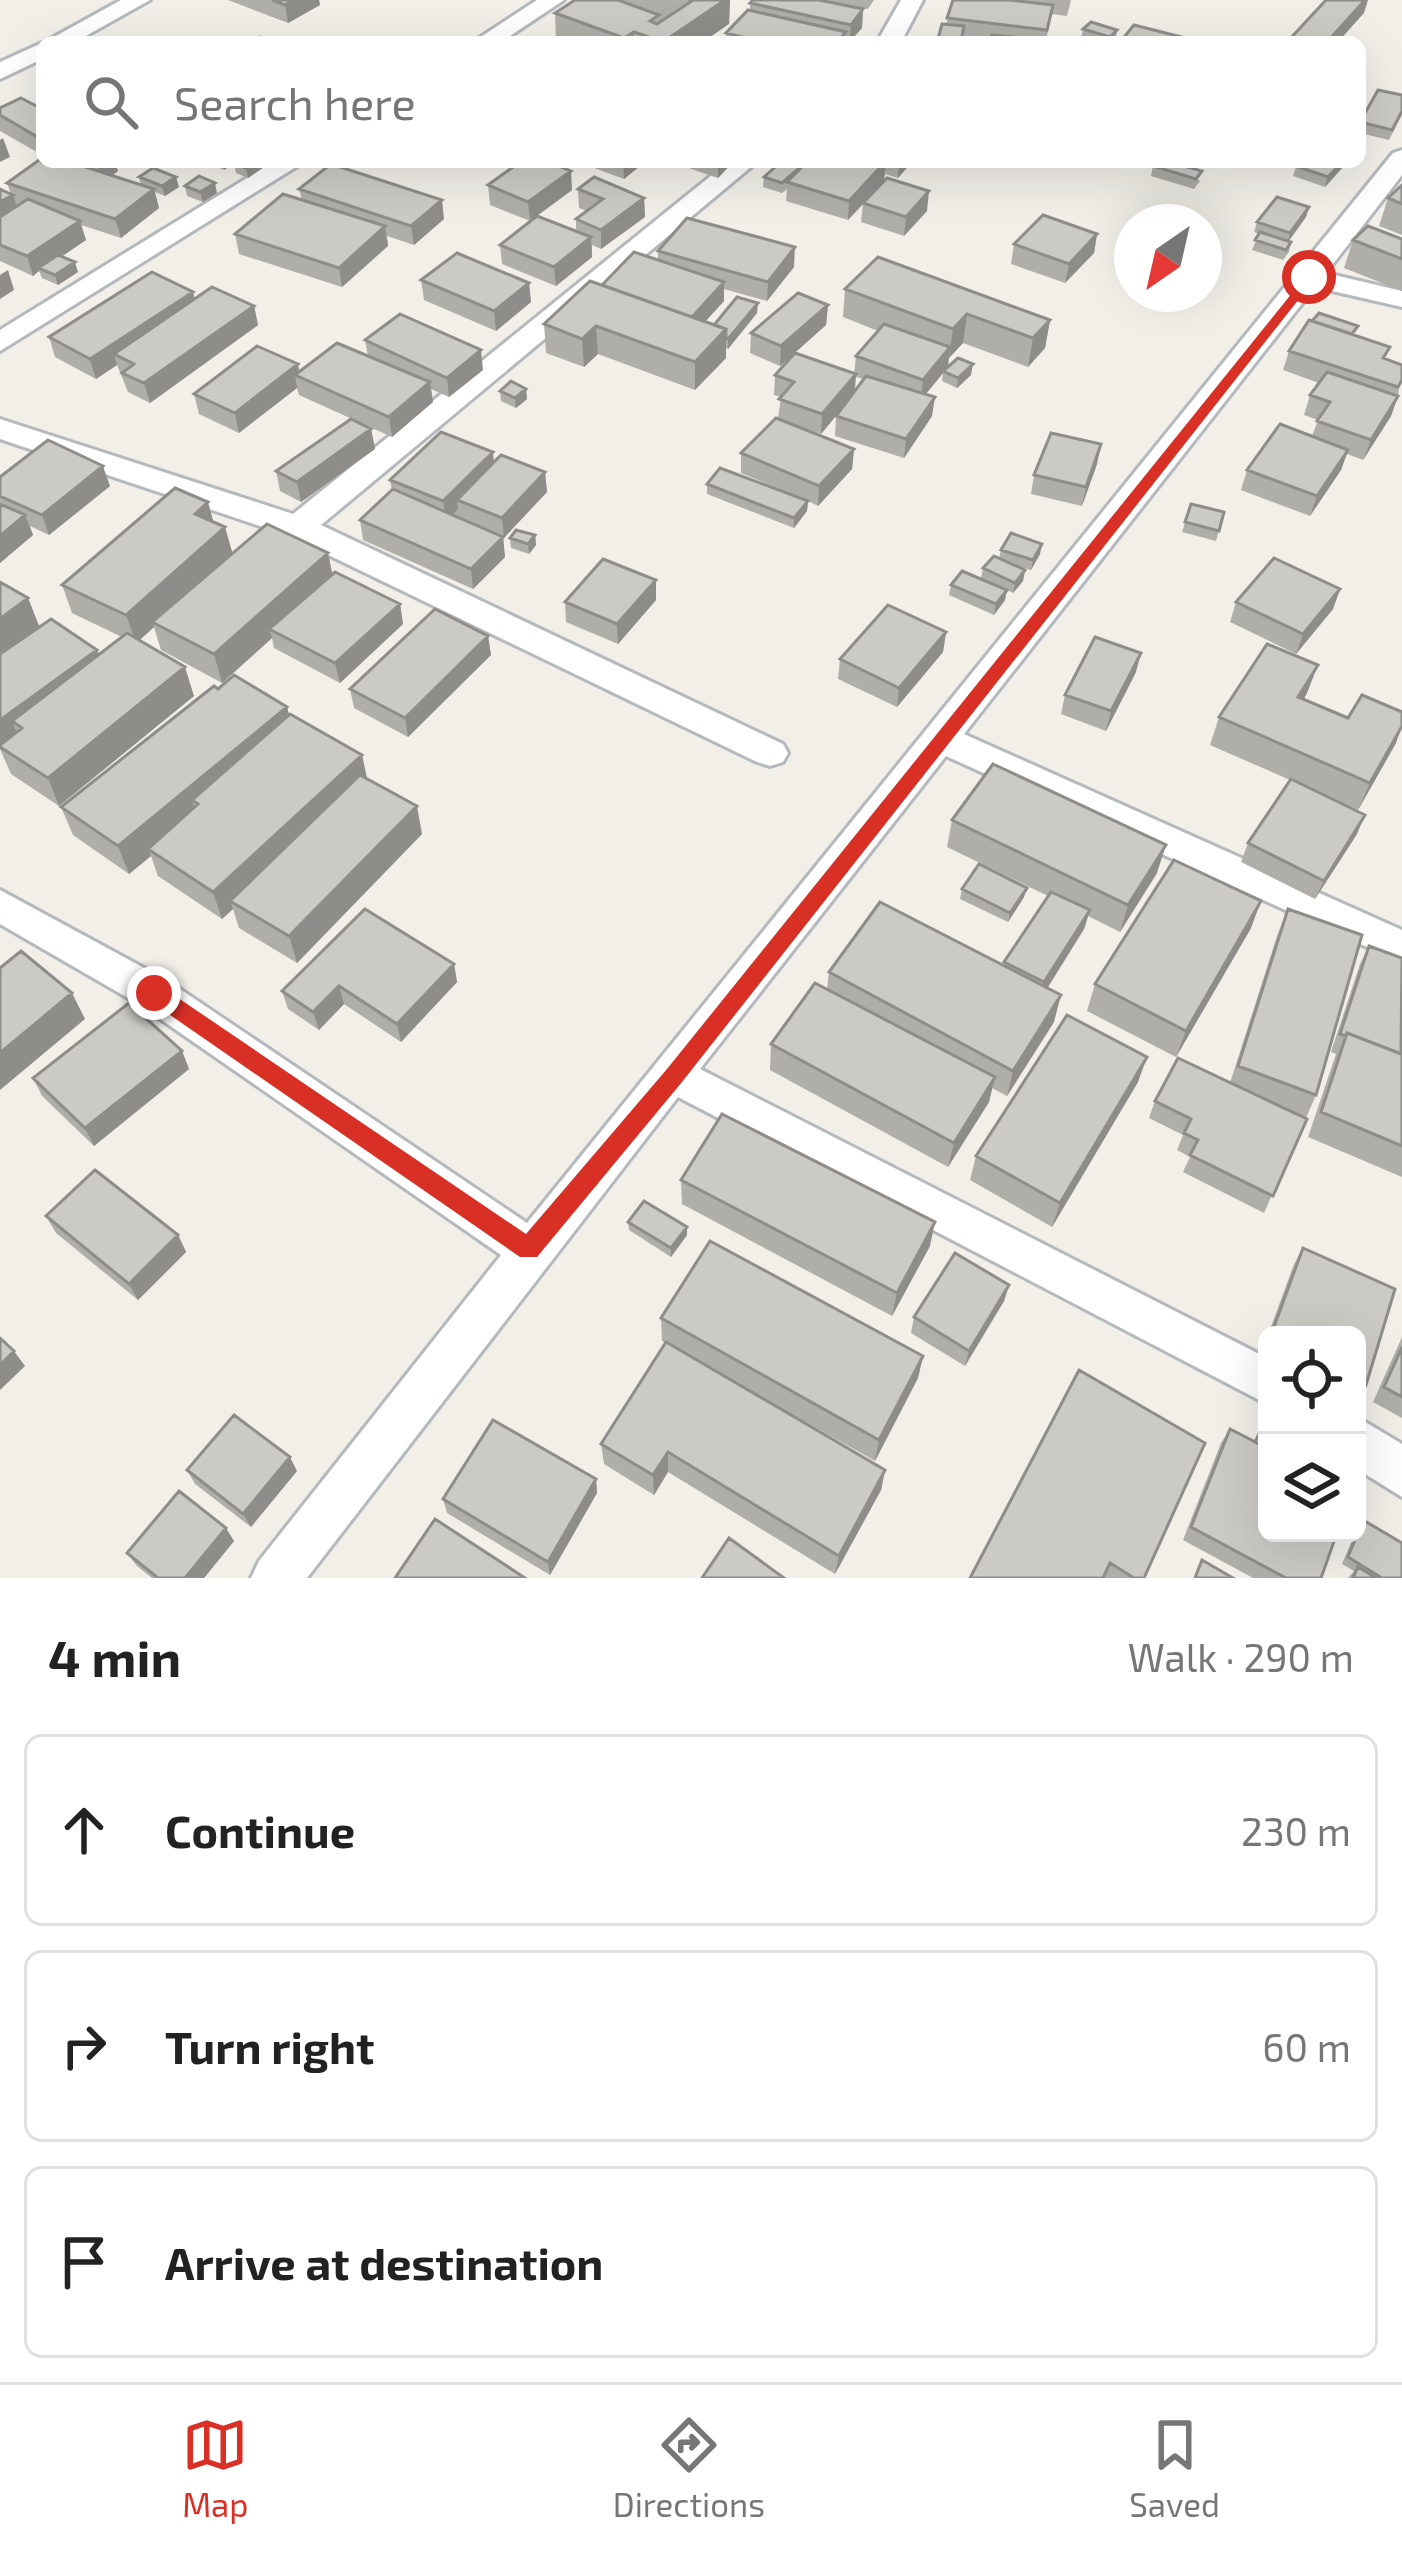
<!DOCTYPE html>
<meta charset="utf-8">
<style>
:root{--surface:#fff;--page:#f6f6f6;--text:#222;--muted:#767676;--line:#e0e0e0;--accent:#d93025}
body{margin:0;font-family:"Exo 2",sans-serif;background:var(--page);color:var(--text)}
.controls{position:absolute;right:36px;bottom:36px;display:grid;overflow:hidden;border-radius:18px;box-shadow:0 12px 48px #0002}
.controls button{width:108px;height:108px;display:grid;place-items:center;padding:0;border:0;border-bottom:3px solid var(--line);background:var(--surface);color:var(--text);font:60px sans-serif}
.compass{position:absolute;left:1114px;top:204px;width:108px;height:108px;border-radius:50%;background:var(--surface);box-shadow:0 12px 48px #0002;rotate:214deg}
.stop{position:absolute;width:36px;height:36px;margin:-27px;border:9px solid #d93025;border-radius:50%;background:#fff}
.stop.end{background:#d93025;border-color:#fff;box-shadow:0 3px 12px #0008}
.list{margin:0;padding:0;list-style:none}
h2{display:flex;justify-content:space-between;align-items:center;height:156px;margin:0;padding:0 48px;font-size:51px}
h2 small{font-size:39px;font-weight:400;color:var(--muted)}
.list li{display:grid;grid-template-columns:78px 1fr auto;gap:36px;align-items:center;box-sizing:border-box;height:192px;margin:0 24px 24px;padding:0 24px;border:3px solid var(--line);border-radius:18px}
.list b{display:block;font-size:45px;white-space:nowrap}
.list em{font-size:39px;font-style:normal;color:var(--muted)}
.icon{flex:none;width:66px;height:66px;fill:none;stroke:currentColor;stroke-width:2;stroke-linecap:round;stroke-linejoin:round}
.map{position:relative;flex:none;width:1402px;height:1578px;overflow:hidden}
.search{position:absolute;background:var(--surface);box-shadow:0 12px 48px #0002;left:36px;right:36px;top:36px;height:132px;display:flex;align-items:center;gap:30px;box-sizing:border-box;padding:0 42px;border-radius:18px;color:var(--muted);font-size:45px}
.sheet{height:804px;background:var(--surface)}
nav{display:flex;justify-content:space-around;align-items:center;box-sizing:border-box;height:168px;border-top:3px solid var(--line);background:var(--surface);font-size:33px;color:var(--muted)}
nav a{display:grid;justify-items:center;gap:6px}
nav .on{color:var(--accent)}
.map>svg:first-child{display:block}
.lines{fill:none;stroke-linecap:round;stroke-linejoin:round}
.street-casing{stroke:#b5b8bc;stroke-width:6}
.street{fill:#fff;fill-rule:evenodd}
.wall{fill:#afaea9;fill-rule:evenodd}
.shaded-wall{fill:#8f8d8a}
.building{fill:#cccac5;stroke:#8f8d8a;stroke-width:3}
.route{fill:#d93025}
</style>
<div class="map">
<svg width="1402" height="1578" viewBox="0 0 1402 1578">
<rect width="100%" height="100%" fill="#f1efe8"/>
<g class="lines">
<defs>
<path id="street" d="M121,0H150L75,42H45Z
M537,0H564L501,42H473Z
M901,0H923L901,42H877Z
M42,43V59L0,79V62Z
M1402,150V175L1326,273L1402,291V307L1315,287L964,734L1402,930V963L946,756L700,1069L1267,1358V1404L678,1097L307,1578H251L259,1561L501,1255L140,1005L0,924V890L168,981L527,1223L1393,153Z
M273,162H304L0,351V330Z
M728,162H757L321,525L783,744L788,753L783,762L770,766L757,762L287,535L0,439V419L293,514Z
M1357,1417L1402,1444V1497L1357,1469Z"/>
</defs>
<use href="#street" class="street-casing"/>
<use href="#street" class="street"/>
</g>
<path class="wall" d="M228,0H319L320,5L288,23Z
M575,0H730L729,24L662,42H561L556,40L555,13Z
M753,0H874L868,9L827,2L863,9L862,28L850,42H726V33L750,10V3Z
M953,0H1071L1067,16L1052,14L1046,40L1056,42H986L938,39L946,24Z
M1083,29L1117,30L1116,40L1113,42H1092L1081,39Z
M0,108L42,109V155L0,131Z
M1402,115L1389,140L1360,133V120Z
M42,162H115L118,171L112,175L141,185L139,177L179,187L165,196L155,192L159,208L121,238L81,225L86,240L62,256L78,272L58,285L42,278L39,271L33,276L0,261V189L11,194L7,183Z
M205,162H236L224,170Z
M271,162L248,178L236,173L234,163Z
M578,162H645L624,179Z
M671,162H733L718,178Z
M781,162H912L898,178L885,174L883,182L927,211L904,236L861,222L863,204L848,220L786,201L787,189L782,193L763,187L764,177Z
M1174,163L1200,181L1194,189L1151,176L1153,166Z
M1296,166L1343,167L1325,187L1293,176Z
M488,185L572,190L530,221L490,205Z
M1402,185V235L1379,226L1388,198Z
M185,186L217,193L203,202L187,196Z
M299,189L444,219L414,245L387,236L388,246L342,287L239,254L235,234L302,200Z
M578,189L644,198L645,217L601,249L592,245V257L556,286L502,264L500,245L576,231V219L587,211L579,208Z
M1309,207L1306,217L1289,241L1291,242L1289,252L1283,260L1252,250L1259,234L1254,232L1257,222Z
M1097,234L1094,253L1065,283L1011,264L1014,244Z
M1402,239V291L1344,268L1353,240Z
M658,251L794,267L767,301L724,289V301L705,322L714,325L757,313L728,349L726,348V358L695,390L598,354L584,367L546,353L544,324L602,285L658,260Z
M421,280L529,283L531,302L496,331L424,300Z
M845,289L1050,320L1045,348L1028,367L963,343L949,358L947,367L971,375L957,388L942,381L943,373L925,394L932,416L904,458L835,436L836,416L841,410L821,434L778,419L781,397L774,395L775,375L854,374L856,356L878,331L843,317ZM856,377L863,379L855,391Z
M193,292L194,299L254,306L258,325L150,403L128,392L117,365L96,379L55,357L49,337Z
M828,305L826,325L780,366L750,353L751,333Z
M1355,335L1390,347L1385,359L1402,365L1398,396L1391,416L1363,460L1347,454L1341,470L1310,516L1241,490L1247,470L1312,436L1318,420L1304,415L1310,395L1319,383L1283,370L1289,351Z
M365,340L483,370L449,397L431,389L433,402L392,437L299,395L297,388L239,433L199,414L194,394L298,364L299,372L368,356Z
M526,389L527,399L516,408L501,401L500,391Z
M371,429L375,449L301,502L280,491L276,471Z
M854,449L852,469L818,506L808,501L807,511L794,528L707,494V484L804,500L741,473V453Z
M494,462L545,472L547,492L503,537L505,557L473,589L363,540L360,520L392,491L390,480Z
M1097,464L1082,506L1031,494L1034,475Z
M0,477L110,486L49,535L30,526L33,535L0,563Z
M1191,504L1224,512L1216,541L1182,532Z
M213,521L233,553H328L332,574L400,604L403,624L340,683L274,648L272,638L222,683L161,650L154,627L140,640L194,696L59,806L11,774L0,749V582L28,598L39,626L97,650L99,654L122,637L72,613L62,585Z
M535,535L536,545L529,554L511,548L510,538Z
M1001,550L1040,554L1031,570L1008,563L1025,570L1023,581L1013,593L1007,590L1005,600L994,615L949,595L951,585L1006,589L981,578L983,568L999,559Z
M1340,589L1333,609L1296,654L1230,622L1236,602Z
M656,600L618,644L566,622L565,602Z
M946,632L943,652L897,707L838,679L840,659Z
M488,636L491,655L408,737L354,708L350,689Z
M1136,672L1106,731L1061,714L1065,695Z
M218,689L287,707L289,715L362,755L367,779L422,834L297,963L239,928L233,909L222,919L158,876L151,856L129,874L73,835L61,807Z
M1307,693L1304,699L1396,743L1358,810L1330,798L1357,834L1315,899L1241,862L1248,843L1290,780L1210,745L1219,717Z
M952,820L1157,873L1120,932L1088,916L1084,929L1047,988L1054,1022L1007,1096L992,1088L989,1102L948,1167L770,1070L771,1044L827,989L829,972L1003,966L1048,896L947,847Z
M962,889L1024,897L1008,922L960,899Z
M1288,909L1316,1095L1264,1213L1183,1172L1190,1157L1177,1150L1183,1135L1149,1118L1155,1101L1230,1083L1277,936Z
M1251,928L1176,1057L1087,1011L1095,984Z
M1369,946L1402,1054V1177L1308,1137L1336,1054L1331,1052L1360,964Z
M454,964L457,982L401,1042L344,1004L319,1030L288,1009L282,991Z
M182,1051L189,1069L94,1146L42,1096L33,1078Z
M1138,1082L1052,1227L970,1180L976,1156Z
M681,1180L930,1246L892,1316L682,1204Z
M46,1216L178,1235L186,1252L138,1300L56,1233Z
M628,1222L687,1227V1235L671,1257L629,1230Z
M1303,1248L1395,1289L1366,1385L1357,1397V1335H1268L1294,1264Z
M1009,1285L1004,1301L965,1366L911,1333L914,1317Z
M661,1318L923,1356L918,1378L875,1461L720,1374L885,1470L881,1490L835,1574L668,1472L654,1495L604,1464L601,1444L666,1343L662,1341Z
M1267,1337V1358L1261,1355Z
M1402,1337V1418L1373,1402Z
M1079,1370L1144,1578H970Z
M1230,1429L1254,1441L1261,1430L1321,1578H1253L1183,1540L1221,1443Z
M187,1470L297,1471L251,1527L195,1484Z
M596,1479L597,1493L550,1575L447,1513L443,1499Z
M1363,1520L1402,1578H1348L1354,1571L1342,1564L1355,1533H1357L1358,1527Z
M234,1541L204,1578H152L137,1566L127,1553Z"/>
<path class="shaded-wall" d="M293,0H319L320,5L288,23L285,5Z
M725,0H730L729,24L703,42H663Z
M1365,0H1368L1364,13L1338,42H1327Z
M863,9L862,28L849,42L851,25Z
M634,32V42H624V38Z
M42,134V154L36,136Z
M3,138L10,157L0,162V140Z
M115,162L118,171L103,182L97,163Z
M223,162H236L224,170Z
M255,162H271L248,178L246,168Z
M623,162H645L624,179Z
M718,162H733L718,178Z
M886,162L884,181L848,220L849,201Z
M899,162H912L898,178Z
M1342,162H1344L1343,167L1325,187L1328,177Z
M571,171L572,190L530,221L528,202Z
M176,177L179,187L165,196L162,186Z
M215,183L217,193L203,202L200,192Z
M154,189L159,208L121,238L115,219Z
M929,191L927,211L904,236L906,217Z
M13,195L19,214L0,226V202Z
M644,198L645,217L601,249V230Z
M442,200L444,219L414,245L411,226Z
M1309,207L1306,217L1287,243L1290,233Z
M80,221L86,240L42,270L38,268L39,271L33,276L27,256Z
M385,226L388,246L342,287L339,268Z
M1097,234L1094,253L1065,283L1069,264Z
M591,237L592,257L556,286L554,267Z
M795,247L794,267L767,301L768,282Z
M75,262L78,272L58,285L55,275Z
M8,270L14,290L0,299V275Z
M724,282V301L692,336V317Z
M529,283L531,302L496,331L494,311Z
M193,292L198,312L114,354L117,365L96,379L90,359Z
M758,303L757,313L728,349V339Z
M828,305L826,325L780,366L781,346Z
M254,306L258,325L150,403L144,383Z
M967,314L963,343L949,358L953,329Z
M1050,320L1045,348L1028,367L1033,338Z
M596,326L598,354L584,367L582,339Z
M726,329V358L695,390V362Z
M950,347L948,367L921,400L923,380Z
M481,350L483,370L449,397L447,378Z
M298,364L300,378L295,375L297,388L239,433L235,413Z
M973,364L971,375L957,388L958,378Z
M856,374L854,394L821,434L822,414Z
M430,382L433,402L392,437L389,417Z
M526,389L527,399L516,408L515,398Z
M1398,396L1391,416L1363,460L1371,440Z
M935,397L932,416L904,458L906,439Z
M371,429L375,449L301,502L297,482Z
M1101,444L1097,464L1082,506L1086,487Z
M854,449L852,469L818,506L819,486Z
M1348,450L1341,470L1310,516L1317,496Z
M493,452L495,472L457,500L458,509L446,521L443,501Z
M103,466L110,486L49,535L42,515Z
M545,472L547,492L504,538L502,518Z
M808,501L807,511L794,528V518Z
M208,502L216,531L195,514Z
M25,515L33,535L0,563V536Z
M225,527L233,555L152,622L154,627L136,643L126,615Z
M535,535L536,545L529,554L528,544Z
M503,537L505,557L473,589L471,569Z
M1042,544L1040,554L1031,570L1033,560Z
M328,553L334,582L269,629L272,638L222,683L214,654Z
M1025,570L1023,581L1013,593L1015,583Z
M656,580V600L618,644L617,624Z
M1340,589L1333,609L1296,654L1303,634Z
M1007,590L1005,600L994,615L996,604Z
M28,598L39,626L0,657V619Z
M400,604L403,624L340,683L335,663Z
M946,632L943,652L897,707L899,688Z
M488,636L491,655L408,737L405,718Z
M97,650L105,669L12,721L17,733L0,745V720Z
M1141,653L1136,672L1106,731L1111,711Z
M1318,665L1307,693L1288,725L1298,697Z
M185,667L194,696L59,806L48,778Z
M287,707L294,735L198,804L192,800L197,817L148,849L151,856L129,874L118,846Z
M1402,726L1396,743L1358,810L1370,783Z
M362,755L368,783L230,901L233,909L222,919L213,892Z
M417,806L422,834L297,963L289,936Z
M1365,815L1357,834L1315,899L1324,881Z
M1166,845L1157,873L1120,932L1128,905Z
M1027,888L1024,897L1008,922L1010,913Z
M1261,901L1251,928L1176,1057L1186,1031Z
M1090,910L1084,929L1040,1000L1044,982Z
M454,964L457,982L401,1042L397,1024Z
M339,986L344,1004L319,1030L313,1012Z
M72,993L85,1019L0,1090V1053Z
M1061,995L1054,1022L1007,1096L1013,1071Z
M182,1051L189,1069L94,1146L85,1128Z
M1147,1057L1138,1082L1052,1227L1060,1203Z
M995,1077L989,1102L948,1167L954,1143Z
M935,1222L930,1246L892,1316L897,1293Z
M687,1227V1235L671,1257V1248Z
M178,1235L186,1252L138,1300L129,1284Z
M1009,1285L1004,1301L965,1366L969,1351Z
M14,1351L25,1366L0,1390V1365Z
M923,1356L918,1378L875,1461L879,1440Z
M668,1452V1472L654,1495L653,1475Z
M290,1457L297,1471L251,1527L243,1514Z
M885,1470L881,1490L835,1574L839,1556Z
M596,1479L597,1493L550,1575L548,1562Z
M226,1528L234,1541L204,1578H185Z"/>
<path class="building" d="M272,0H293L285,5Z
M575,0H618L659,15L650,21L657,24L692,1L689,0H725L663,42L634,32L624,38L555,13Z
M753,0H819L863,9L851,25L750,3Z
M953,0H1009L1053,5L1047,30L947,18Z
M1326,0H1365L1327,42H1287Z
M748,10L846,32L837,42H763L726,33Z
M1091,22L1117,30L1110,37L1083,29Z
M942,24L964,26L961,41L969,42H929L930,38L938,39Z
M1134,25L1201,42H1120Z
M992,35L1056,41L990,42Z
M260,37L270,42H250Z
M1378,90L1402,95V111L1392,130L1360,122Z
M21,98L42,109V134L36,136L0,115V108Z
M42,158V162H70L154,189L115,219L7,183Z
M236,162H255L246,168L234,163Z
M520,162H549L571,171L528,202L488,185Z
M781,162H806L782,183L764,177Z
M807,162H885L849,201L787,182Z
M1156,162H1170L1202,171L1196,179L1153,166Z
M1300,162H1342L1328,177L1296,166Z
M331,164L442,200L411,226L299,189Z
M153,168L176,177L162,186L139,177Z
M199,176L215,183L200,192L185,186Z
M594,177L644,198L601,230L576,219L603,199L578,189Z
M887,178L929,191L906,217L863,203Z
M1402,185V204L1388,198Z
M0,189L13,195L0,202Z
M283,194L385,226L339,268L235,234Z
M1277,197L1309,207L1290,233L1257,222Z
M28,199L80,221L27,256L0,245V217Z
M1043,215L1097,234L1069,264L1014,244Z
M537,216L591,237L554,267L500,245Z
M687,218L795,247L768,282L658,251Z
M1368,226L1402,239V259L1353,240Z
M1260,232L1291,242L1286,250L1255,240Z
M634,252L724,282L692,317L602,285Z
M457,253L529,283L494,311L421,280Z
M58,255L75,262L55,275L38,268Z
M878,257L1050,320L1033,338L967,314L953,329L845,289Z
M152,272L193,292L90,359L49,337Z
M590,281L726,329L695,362L596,326L582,339L544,324Z
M212,287L254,306L144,383L122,373L134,364L114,354Z
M798,293L828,305L781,346L751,333Z
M737,297L758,303L728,339L726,338V329L714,325Z
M1319,313L1358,326L1352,334L1312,321Z
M400,314L481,350L447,378L365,340Z
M1309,320L1390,347L1383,358L1402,365V380L1398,387L1289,351Z
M884,324L950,347L923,380L856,356Z
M337,343L430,382L389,417L295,375Z
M257,346L298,364L235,413L194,394Z
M795,353L856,374L822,414L779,399L794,382L775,375Z
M958,358L973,364L958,378L943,371Z
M1327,372L1398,396L1371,440L1317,421L1330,402L1310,395Z
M866,376L935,397L906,439L836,416Z
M511,381L526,389L515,398L500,391Z
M776,418L854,449L819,486L741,453Z
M351,419L371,429L297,482L276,471Z
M1280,424L1348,450L1317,496L1247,470Z
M441,432L493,452L443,501L390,480Z
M1051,433L1101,444L1086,487L1034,475Z
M48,440L103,466L42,515L0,496V477Z
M501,455L545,472L502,518L457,500Z
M720,468L808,501L794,518L707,484Z
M175,488L208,502L195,514L225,527L126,615L62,585Z
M393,489L503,537L471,569L360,520Z
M0,504L25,515L0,536Z
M1191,504L1224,512L1219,531L1185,522Z
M267,524L328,553L214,654L152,622Z
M516,530L535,535L528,544L510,538Z
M1011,533L1042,544L1033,560L1001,550Z
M994,556L1025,570L1015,583L983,568Z
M1274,558L1340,589L1303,634L1236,602Z
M603,559L656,580L617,624L565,602Z
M962,571L1007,590L996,604L951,585Z
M335,572L400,604L335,663L269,629Z
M0,582L28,598L0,619Z
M888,605L946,632L899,688L840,659Z
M435,609L488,636L405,718L350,689Z
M51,619L97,650L0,720V654Z
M127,633L185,667L48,778L0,747V745L22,728L12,721Z
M1095,637L1141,653L1111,711L1065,695Z
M1267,644L1318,665L1298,697L1348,718L1362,695L1402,712V726L1370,783L1219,717Z
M234,675L287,707L118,846L61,807L214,686L218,689Z
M290,714L362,755L213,892L148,849L198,804L192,800Z
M993,764L1166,845L1128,905L952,820Z
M360,775L417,806L289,936L230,901Z
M1291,779L1365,815L1324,881L1248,843Z
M1174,860L1261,901L1186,1031L1095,984Z
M979,864L1027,888L1010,913L962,889Z
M1051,892L1090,910L1044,982L1004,962Z
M880,902L1061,995L1013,1071L829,972Z
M365,909L454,964L397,1024L339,986L313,1012L282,991Z
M1288,909L1362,935L1316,1095L1238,1066Z
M1369,946L1402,958L1401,1054L1347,1033L1346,1036L1340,1034Z
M21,951L72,993L0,1053V968Z
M815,983L995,1077L954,1143L771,1044Z
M129,1003L182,1051L85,1128L33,1078Z
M1067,1015L1147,1057L1060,1203L976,1156Z
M1347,1033L1402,1054V1146L1321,1112Z
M1178,1058L1307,1119L1273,1196L1190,1155L1198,1140L1184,1133L1191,1119L1155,1101Z
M722,1114L935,1222L897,1293L681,1180Z
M95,1170L178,1235L129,1284L46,1216Z
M644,1201L687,1227L671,1248L628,1222Z
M710,1241L923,1356L879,1440L661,1318Z
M1303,1248L1395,1289L1366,1385L1357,1381V1335H1271Z
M955,1253L1009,1285L969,1351L914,1317Z
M0,1338L14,1351L0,1365Z
M666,1342L885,1470L839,1556L668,1452L653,1475L601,1444Z
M1402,1347V1397L1384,1387Z
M1079,1370L1205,1443L1144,1578H1134L1110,1563L1103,1578H970Z
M234,1415L290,1457L243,1514L187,1470Z
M493,1420L596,1479L548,1562L443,1499Z
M1230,1429L1267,1448V1533H1337L1321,1578H1286L1191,1527Z
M1261,1430L1267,1434V1448L1255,1442Z
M179,1491L226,1528L185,1578H158L127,1553Z
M435,1519L525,1578H395Z
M1363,1520L1402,1543V1578H1382L1348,1557Z
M729,1538L784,1578H702Z
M1202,1560L1233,1578H1195Z
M1358,1567L1376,1578H1353Z"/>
<path class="route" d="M1309,272L1314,280L682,1082L537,1257H520L147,999V987H162L526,1234L667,1069Z"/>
</svg>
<div class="controls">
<button><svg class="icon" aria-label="locate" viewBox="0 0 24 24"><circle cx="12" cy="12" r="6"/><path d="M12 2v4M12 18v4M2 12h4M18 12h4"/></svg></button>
<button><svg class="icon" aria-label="layers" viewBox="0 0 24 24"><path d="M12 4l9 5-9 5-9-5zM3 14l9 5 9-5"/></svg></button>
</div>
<svg class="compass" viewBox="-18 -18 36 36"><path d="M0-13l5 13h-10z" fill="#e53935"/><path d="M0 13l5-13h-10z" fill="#767676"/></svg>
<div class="stop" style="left:1309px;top:277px"></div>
<div class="stop end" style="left:154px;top:993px"></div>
<div class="search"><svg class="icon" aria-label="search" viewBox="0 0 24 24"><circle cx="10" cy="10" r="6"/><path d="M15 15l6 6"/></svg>Search here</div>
</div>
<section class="sheet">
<h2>4 min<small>Walk · 290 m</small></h2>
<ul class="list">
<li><svg class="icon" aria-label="ahead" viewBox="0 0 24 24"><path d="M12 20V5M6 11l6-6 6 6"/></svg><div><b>Continue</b></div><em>230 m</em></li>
<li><svg class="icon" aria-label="right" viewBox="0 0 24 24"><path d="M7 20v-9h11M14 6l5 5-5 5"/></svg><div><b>Turn right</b></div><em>60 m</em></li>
<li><svg class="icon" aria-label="arrive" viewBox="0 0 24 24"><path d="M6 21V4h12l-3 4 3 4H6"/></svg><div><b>Arrive at destination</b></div></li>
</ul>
</section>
<nav>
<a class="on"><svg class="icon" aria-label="map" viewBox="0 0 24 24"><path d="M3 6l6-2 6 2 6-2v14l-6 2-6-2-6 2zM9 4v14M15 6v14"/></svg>Map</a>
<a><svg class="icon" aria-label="directions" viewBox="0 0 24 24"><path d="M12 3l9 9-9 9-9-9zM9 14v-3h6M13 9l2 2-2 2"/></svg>Directions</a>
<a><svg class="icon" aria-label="saved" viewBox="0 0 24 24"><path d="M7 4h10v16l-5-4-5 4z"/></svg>Saved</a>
</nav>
